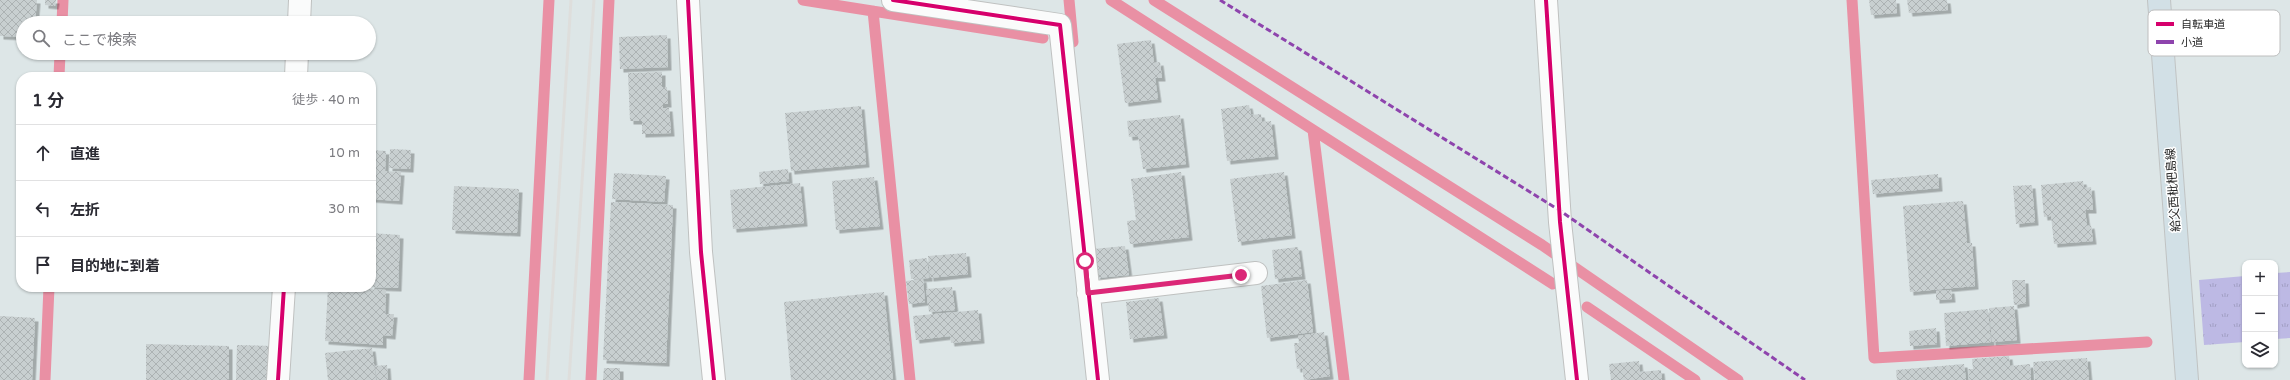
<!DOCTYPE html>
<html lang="ja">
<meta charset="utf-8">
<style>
:root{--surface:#fff;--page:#f2f2f3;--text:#2b2b33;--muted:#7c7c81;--line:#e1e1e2}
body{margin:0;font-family:"Varela Round","Noto Sans JP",sans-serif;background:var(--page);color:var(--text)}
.controls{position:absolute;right:12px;bottom:12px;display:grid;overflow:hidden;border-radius:8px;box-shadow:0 1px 3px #0004}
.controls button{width:36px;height:36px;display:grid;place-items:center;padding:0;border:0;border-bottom:1px solid var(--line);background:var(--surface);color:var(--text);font:20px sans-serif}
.stop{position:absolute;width:12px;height:12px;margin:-9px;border:3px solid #db2777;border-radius:50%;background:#fff}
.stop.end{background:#db2777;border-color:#fff;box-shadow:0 1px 4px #0008}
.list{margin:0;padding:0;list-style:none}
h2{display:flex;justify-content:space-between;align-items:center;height:52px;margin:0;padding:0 16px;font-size:17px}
h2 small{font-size:13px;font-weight:400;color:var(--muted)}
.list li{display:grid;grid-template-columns:26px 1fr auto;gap:12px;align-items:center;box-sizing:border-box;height:56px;padding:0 16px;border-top:1px solid var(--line)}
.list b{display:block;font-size:15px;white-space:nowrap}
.list em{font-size:13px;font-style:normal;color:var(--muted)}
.icon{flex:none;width:22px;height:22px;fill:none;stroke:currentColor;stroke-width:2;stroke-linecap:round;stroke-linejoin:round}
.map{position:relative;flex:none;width:2290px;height:380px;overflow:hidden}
.search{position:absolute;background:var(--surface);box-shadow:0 1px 3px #0004;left:16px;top:16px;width:360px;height:44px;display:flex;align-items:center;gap:10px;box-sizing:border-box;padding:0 14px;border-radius:22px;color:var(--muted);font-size:15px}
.panel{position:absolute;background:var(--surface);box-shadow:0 1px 3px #0004;left:16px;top:72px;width:360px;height:220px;border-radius:16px}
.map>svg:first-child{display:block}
.grass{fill:url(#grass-tufts)}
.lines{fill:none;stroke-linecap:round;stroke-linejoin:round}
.stream{stroke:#e990a4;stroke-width:11}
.building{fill:url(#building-cross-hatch);filter:url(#shadow)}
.minor-casing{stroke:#bfc1c0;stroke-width:24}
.major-casing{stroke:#c0c3c3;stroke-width:24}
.minor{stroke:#fafbfb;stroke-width:22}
.major{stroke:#d2e0e6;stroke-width:22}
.rail{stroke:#dededc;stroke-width:3}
.quiet{stroke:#8e44ad;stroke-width:3;stroke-dasharray:6 3;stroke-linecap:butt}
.cycleway-casing{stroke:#fff;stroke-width:6}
.cycleway{stroke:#d6006c;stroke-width:4}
.route{stroke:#db2777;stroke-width:5}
.labels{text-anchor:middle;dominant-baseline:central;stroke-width:3;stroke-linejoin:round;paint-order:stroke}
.street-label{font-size:12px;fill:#282828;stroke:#fff}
.key{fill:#fff;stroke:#bebebe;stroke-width:1}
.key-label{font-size:11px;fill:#282828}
</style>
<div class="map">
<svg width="2290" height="380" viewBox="0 0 2290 380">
<defs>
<pattern id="grass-tufts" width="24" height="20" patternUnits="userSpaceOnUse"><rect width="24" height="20" fill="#bdb9e4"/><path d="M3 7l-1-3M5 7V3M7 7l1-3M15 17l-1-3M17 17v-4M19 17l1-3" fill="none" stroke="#a29fc4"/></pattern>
<pattern id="building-cross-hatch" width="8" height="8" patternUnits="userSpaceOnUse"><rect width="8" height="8" fill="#c8cfd0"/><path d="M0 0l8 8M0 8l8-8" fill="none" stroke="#acb2b3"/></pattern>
<filter id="shadow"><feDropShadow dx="3.5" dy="3.5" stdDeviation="0" flood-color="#0004"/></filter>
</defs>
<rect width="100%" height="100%" fill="#dde6e7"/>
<path class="grass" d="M2290,272V338L2275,339V273Z
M2245,276V342L2204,345L2199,280Z"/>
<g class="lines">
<path class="stream" d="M803,0L1043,38
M1069,0L1073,42
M1111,0L1553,284
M1154,0L1542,245L1738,380
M1852,0L1874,358L2147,342
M873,11L910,380
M62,23L63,0
M59,77L60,53
M1313,130L1344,380
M1587,307L1695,380
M45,380L49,287
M529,380L549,0
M591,380L609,0"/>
</g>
<path class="building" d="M0,0H37L35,23H23V37L0,36Z
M45,0H56L55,6L45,5Z
M1869,0H1896L1897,13L1871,15Z
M1907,0H1947L1948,10L1909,13Z
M667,35L668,67L620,69L619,37Z
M1151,40L1154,63L1160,62L1162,78H1155L1158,99L1125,103L1117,44Z
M662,72V87H667L668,104H663V108H669L671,133L642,134V121H630L628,73Z
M1249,105L1251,115L1261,114L1262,122L1271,121L1275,156L1227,161L1221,109Z
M861,106L866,164L791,171L785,113Z
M1180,115L1186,164L1143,169L1138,136L1129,137L1127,121Z
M390,149L411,150L410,169L389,168Z
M371,150L386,151L385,171L401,172L399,201L371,199Z
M788,169L789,181L760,184L759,172Z
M1181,172L1189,237L1130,244L1127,221L1136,220L1131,179Z
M1284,172L1292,235L1238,242L1230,179Z
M614,173L666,176L664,202L612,199Z
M1938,174L1939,188L1873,194L1871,180Z
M874,177L880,226L836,230L832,181Z
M2083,181L2084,188L2091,187L2093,210H2085L2087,226L2091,225L2093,241L2054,244L2051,216L2044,217L2041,185Z
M800,183L804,223L733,229L730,190Z
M2032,185L2035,222L2016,224L2013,186Z
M454,186L519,189L517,233L452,230Z
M1963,201L1967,243H1972L1975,286L1910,292L1903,206Z
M611,202L673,205L666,363L603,360Z
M371,233L400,235L398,288L371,287Z
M1125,246L1129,275L1097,278L1093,249Z
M1298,247L1302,276L1275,279L1272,250Z
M966,253L968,274L930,278L928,256Z
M927,258L929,278L911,279L909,260Z
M923,279L925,302L909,304L906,281Z
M1307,280L1313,332L1267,338L1261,286Z
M2012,280H2025L2026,303L2014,305Z
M328,287L386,290L385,314H394L392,336L383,335V345L325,341Z
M952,287L955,310L929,312L926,289Z
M1951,290L1952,299L1936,300V291Z
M884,292L893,380H791L784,302Z
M1159,298L1164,335L1130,339L1126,302Z
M2014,306L2017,340L1992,342L1989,308Z
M1988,309L1991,342L1946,346L1944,313Z
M978,310L981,340L951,343L950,336L916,340L913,316Z
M0,316L35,318L32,380H0Z
M1936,328L1937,344L1910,346L1909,331Z
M1324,332L1330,376L1304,380L1302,368L1297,369L1294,343H1299L1298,336Z
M146,344L229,346V380H146Z
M237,345L271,346L270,380H236Z
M372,348L376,380H328L325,353Z
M2009,356L2010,366L2030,364L2031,380H1969L1968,369H1973L1972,359Z
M2087,358L2089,380H2035L2033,362Z
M1639,361L1640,372L1661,370L1662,380H1611L1609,364Z
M1964,364L1966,380H1897L1896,370Z
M387,365L388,380H377L375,366Z
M604,368H620V380H603Z"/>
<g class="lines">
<defs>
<path id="minor" d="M688,0L701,252L714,380
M893,0L1060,25L1098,380
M1546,0L1560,222L1577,380
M299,23L300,0
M296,77L297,53
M1088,293L1256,273
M278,380L284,287"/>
<path id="major" d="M2159,0L2187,380"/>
</defs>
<use href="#minor" class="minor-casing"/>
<use href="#major" class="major-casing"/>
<use href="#minor" class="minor"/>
<use href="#major" class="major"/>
<path class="rail" d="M547,380L571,0
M569,380L594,0"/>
<path class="quiet" d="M1220,0L1559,210L1805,380"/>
<defs>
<path id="cycleway" d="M688,0L701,252L714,380
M893,0L1060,25L1098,380
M1546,0L1560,222L1577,380
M278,380L284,287"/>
</defs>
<use href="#cycleway" class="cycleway-casing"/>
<use href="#cycleway" class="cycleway"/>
</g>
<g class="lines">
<path class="route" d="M1085,261L1088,293L1241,275"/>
</g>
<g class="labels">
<g class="street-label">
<text transform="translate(2173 190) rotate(-94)">給父西枇杷島線</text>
</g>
</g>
<rect x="2148" y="10" width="132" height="46" rx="6" class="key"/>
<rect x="2156" y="22" width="18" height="4" fill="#d6006c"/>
<rect x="2156" y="40" width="18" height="4" fill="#8e44ad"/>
<g class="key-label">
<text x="2181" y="28">自転車道</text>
<text x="2181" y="46">小道</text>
</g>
</svg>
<div class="controls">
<button>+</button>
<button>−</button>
<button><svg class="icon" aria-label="layers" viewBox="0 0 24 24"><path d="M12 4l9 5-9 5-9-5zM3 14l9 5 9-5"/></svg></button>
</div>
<div class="stop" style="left:1085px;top:261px"></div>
<div class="stop end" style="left:1241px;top:275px"></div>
<div class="search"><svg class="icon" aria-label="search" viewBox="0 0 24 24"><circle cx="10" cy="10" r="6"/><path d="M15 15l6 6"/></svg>ここで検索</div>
<section class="panel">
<h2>1 分<small>徒歩 · 40 m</small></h2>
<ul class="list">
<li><svg class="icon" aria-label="ahead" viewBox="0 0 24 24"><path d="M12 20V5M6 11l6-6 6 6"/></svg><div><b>直進</b></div><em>10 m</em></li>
<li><svg class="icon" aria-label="left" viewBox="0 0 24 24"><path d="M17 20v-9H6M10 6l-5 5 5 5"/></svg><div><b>左折</b></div><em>30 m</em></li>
<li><svg class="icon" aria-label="arrive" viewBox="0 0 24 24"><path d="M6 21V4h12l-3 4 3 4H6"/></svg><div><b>目的地に到着</b></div></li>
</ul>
</section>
</div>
